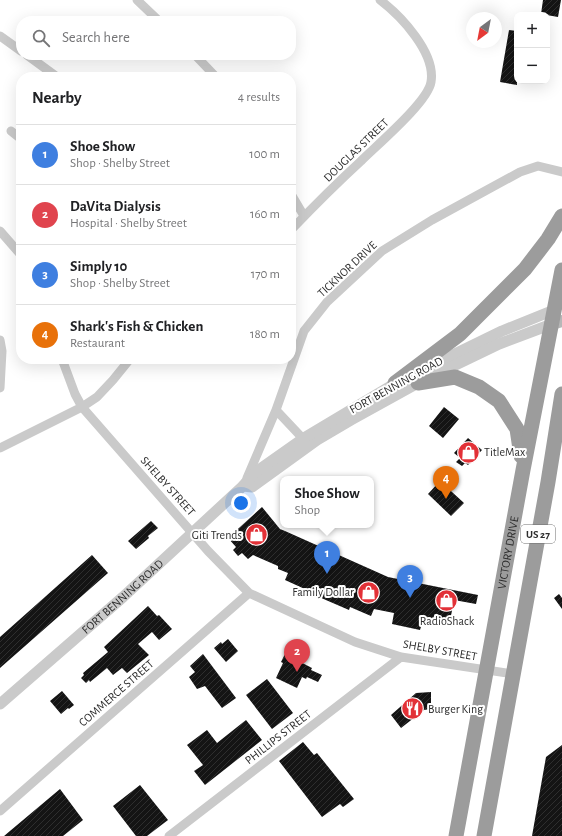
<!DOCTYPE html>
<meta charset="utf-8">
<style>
:root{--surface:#fff;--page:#f6f6f6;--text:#202124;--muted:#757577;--line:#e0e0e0;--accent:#1a73e8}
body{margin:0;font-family:"Alegreya Sans",sans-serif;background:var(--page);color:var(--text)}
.controls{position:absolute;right:12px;top:12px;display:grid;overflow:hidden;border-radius:8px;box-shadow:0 4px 16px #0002}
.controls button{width:36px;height:36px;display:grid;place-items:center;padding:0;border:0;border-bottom:1px solid var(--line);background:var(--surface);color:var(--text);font:20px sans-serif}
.compass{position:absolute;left:466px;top:12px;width:36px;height:36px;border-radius:50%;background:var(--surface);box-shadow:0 4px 16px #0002;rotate:212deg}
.you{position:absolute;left:241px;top:503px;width:14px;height:14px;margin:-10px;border:3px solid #fff;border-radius:50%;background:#1a73e8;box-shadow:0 0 0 6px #1a73e833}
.badge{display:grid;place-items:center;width:26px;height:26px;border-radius:50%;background:var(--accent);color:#fff;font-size:13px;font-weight:700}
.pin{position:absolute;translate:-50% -33px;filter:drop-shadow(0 1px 2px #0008)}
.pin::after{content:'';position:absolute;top:21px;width:14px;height:12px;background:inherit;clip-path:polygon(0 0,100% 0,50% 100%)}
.popup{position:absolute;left:280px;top:476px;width:94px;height:52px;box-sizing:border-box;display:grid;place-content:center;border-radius:8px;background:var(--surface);filter:drop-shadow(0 1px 3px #0005);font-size:13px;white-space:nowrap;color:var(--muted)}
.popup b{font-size:15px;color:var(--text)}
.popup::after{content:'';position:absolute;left:50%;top:100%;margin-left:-8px;border:8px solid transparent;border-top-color:var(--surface)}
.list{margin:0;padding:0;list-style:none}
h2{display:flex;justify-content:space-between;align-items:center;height:52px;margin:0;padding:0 16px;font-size:17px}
h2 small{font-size:13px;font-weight:400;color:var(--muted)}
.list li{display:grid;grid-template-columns:26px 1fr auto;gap:12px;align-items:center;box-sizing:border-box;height:60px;padding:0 16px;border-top:1px solid var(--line)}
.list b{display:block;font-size:15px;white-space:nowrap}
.list p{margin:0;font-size:13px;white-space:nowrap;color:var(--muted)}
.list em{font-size:13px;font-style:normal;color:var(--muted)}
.icon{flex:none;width:22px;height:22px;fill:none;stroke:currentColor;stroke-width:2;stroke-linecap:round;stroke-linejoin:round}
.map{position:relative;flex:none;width:562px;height:836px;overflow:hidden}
.search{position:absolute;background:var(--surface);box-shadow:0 4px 16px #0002;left:16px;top:16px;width:280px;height:44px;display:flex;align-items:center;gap:10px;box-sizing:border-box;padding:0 14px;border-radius:16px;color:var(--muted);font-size:15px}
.panel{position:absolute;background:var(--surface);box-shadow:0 4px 16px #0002;left:16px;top:72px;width:280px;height:292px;border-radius:16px}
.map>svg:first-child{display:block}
.building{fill:url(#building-hatch)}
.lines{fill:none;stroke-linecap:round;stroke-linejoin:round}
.minor{stroke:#cacaca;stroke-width:9}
.tertiary{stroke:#cacaca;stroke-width:11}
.secondary{stroke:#b7b7b7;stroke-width:12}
.trunk{stroke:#9c9c9c;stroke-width:15}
.labels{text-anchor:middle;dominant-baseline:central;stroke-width:4;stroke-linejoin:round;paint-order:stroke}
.shield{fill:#fff;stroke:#6c6c6c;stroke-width:1}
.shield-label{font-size:11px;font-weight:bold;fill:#2d2d2d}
.street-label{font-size:12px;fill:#2d2d2d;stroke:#fff}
.poi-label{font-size:12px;fill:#2d2d2d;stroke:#fff;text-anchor:start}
</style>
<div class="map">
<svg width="562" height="836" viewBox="0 0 562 836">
<defs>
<pattern id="building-hatch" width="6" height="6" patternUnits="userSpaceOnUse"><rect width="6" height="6" fill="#141414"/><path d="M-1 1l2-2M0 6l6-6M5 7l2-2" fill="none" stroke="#2e2e2e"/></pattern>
</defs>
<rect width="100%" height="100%" fill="#fff"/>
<path class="building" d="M543,0H561L558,17L541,14Z
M509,30L517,31V85L500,82Z
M444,407L459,419L443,438L429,426Z
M468,438L482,450L468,465L465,463L462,466L456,462L460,458L454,453Z
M440,481L464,503L451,516L428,494Z
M262,507L280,529L285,531L388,577L478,595L476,604L454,600L450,621L448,620L447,623L440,622V624L423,620L420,630L392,624L394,613L374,609L371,616L350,607L349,610L312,594L313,593L307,590L285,580L288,573L278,569V566L253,555L248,559L242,553L238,556L233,550L236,547L228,538Z
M151,521L158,528L148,536L149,538L136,549L128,541Z
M92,555L108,573L0,668V637Z
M559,594L562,598V609L554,598Z
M148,606L157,616L159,615L172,629L159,640L152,632L138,644L149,655L127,673L122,668L113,675L107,668L90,682L89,680L86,683L81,678L84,675L83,673L108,652L104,647Z
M228,639L238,651L226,662L214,648L221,642L222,644Z
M203,654L236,698L222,708L205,686L197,689L189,677L195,672L190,666Z
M285,654L312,668L311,670L322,675L318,682L307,677L306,679L302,677L297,688L276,678L283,663L281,662Z
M267,679L293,713L272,729L246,695Z
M62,691L74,705L69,709L68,708L61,714L50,701Z
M431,692V709L424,710L401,728L391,715L416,693Z
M246,720L262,740L205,785L194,771L203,765L187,745L207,730L217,743Z
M303,742L314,755L317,753L354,799L343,807L340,804L322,817L279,761Z
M562,745V836H532L546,757Z
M140,785L168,820L147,836H136L113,806Z
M60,789L83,820L63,836H4Z"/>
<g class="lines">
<path class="minor" d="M137,0L159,21
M0,36L21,51
M27,55L57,77
M195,55L216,77
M11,131L21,139
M291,194L304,216
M291,230C314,206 337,183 361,161C377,145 428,102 431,82C436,53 401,16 380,0
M0,231L21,255
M0,340L2,351L0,388
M62,359L75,394L82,407L208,551L249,593L355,642L401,657L513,674
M276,410L308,444
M0,448L82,407L97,397L113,380L130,359
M247,478L276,410L304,331L327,302L382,251L432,220L520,172L538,166L562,172
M0,811L249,593
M169,836L401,657"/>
<g class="tertiary">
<path d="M418,372L502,331L554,310"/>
<path d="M243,486L252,487L317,440L351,420L418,383L499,344L552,324"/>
<path id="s1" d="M0,704L123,597L243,486L253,474L304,438L401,380"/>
</g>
<path class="secondary" d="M552,324L562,321"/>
<g class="trunk">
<path d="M395,383L460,334L525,269L548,239L562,216"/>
<path d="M418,383L455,377L479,387L499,401L517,429L521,456"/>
<path id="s2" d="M456,836L523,470L562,270"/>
<path d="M484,836L548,482L562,394"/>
</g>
</g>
<defs>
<symbol id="shop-disc" viewBox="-11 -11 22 22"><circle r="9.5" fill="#e23137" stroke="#fff"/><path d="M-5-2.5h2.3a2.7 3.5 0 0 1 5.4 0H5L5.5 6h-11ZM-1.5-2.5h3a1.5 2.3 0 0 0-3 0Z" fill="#fff"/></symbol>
<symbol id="restaurant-disc" viewBox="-11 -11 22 22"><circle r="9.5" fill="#e23137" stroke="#fff"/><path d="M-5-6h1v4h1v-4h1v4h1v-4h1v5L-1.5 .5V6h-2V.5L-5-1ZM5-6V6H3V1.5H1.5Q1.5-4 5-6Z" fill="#fff"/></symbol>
</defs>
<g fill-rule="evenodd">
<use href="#shop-disc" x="456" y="440" width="25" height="25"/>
<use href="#shop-disc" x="244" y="522" width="25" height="25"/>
<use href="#shop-disc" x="356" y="580" width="25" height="25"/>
<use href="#shop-disc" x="434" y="588" width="25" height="25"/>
<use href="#restaurant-disc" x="400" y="696" width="25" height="25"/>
</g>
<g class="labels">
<rect class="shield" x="521" y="525" width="34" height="18" rx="3"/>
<g class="shield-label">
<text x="538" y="534">US 27</text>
</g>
<g class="street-label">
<text transform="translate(356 150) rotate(-44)">DOUGLAS STREET</text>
<text transform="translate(347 269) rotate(-43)">TICKNOR DRIVE</text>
<text transform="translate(396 385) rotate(-29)">FORT BENNING ROAD</text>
<text transform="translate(168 486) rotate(48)">SHELBY STREET</text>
<text stroke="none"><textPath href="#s2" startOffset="288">VICTORY DRIVE</textPath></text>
<text stroke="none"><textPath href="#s1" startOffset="163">FORT BENNING ROAD</textPath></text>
<text transform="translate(440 650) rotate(10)">SHELBY STREET</text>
<text transform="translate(116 693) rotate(-41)">COMMERCE STREET</text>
<text transform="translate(278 737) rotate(-38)">PHILLIPS STREET</text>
</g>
<g class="poi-label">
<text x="484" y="452">TitleMax</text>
<text x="242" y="535" text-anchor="end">Giti Trends</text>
<text x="354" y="592" text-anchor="end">Family Dollar</text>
<text x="447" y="621" text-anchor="middle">RadioShack</text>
<text x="428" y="709">Burger King</text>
</g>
</g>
</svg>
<div class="controls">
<button>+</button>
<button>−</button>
</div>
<svg class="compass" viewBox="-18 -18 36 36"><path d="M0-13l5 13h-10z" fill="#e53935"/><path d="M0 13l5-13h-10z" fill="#757577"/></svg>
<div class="you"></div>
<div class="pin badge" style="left:327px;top:574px;background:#3f7fe0">1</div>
<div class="popup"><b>Shoe Show</b>Shop</div>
<div class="pin badge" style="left:297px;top:672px;background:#e0444e">2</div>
<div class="pin badge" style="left:410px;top:598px;background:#3f7fe0">3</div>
<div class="pin badge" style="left:446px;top:499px;background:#e8710a">4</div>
<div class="search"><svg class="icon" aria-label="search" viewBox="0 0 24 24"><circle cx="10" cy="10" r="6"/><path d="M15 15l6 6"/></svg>Search here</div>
<section class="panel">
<h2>Nearby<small>4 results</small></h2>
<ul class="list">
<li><span class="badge" style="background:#3f7fe0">1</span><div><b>Shoe Show</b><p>Shop · Shelby Street</p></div><em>100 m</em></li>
<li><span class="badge" style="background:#e0444e">2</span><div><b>DaVita Dialysis</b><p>Hospital · Shelby Street</p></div><em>160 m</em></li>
<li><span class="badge" style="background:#3f7fe0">3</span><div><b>Simply 10</b><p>Shop · Shelby Street</p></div><em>170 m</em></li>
<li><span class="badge" style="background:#e8710a">4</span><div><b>Shark's Fish &amp; Chicken</b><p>Restaurant</p></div><em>180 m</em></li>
</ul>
</section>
</div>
